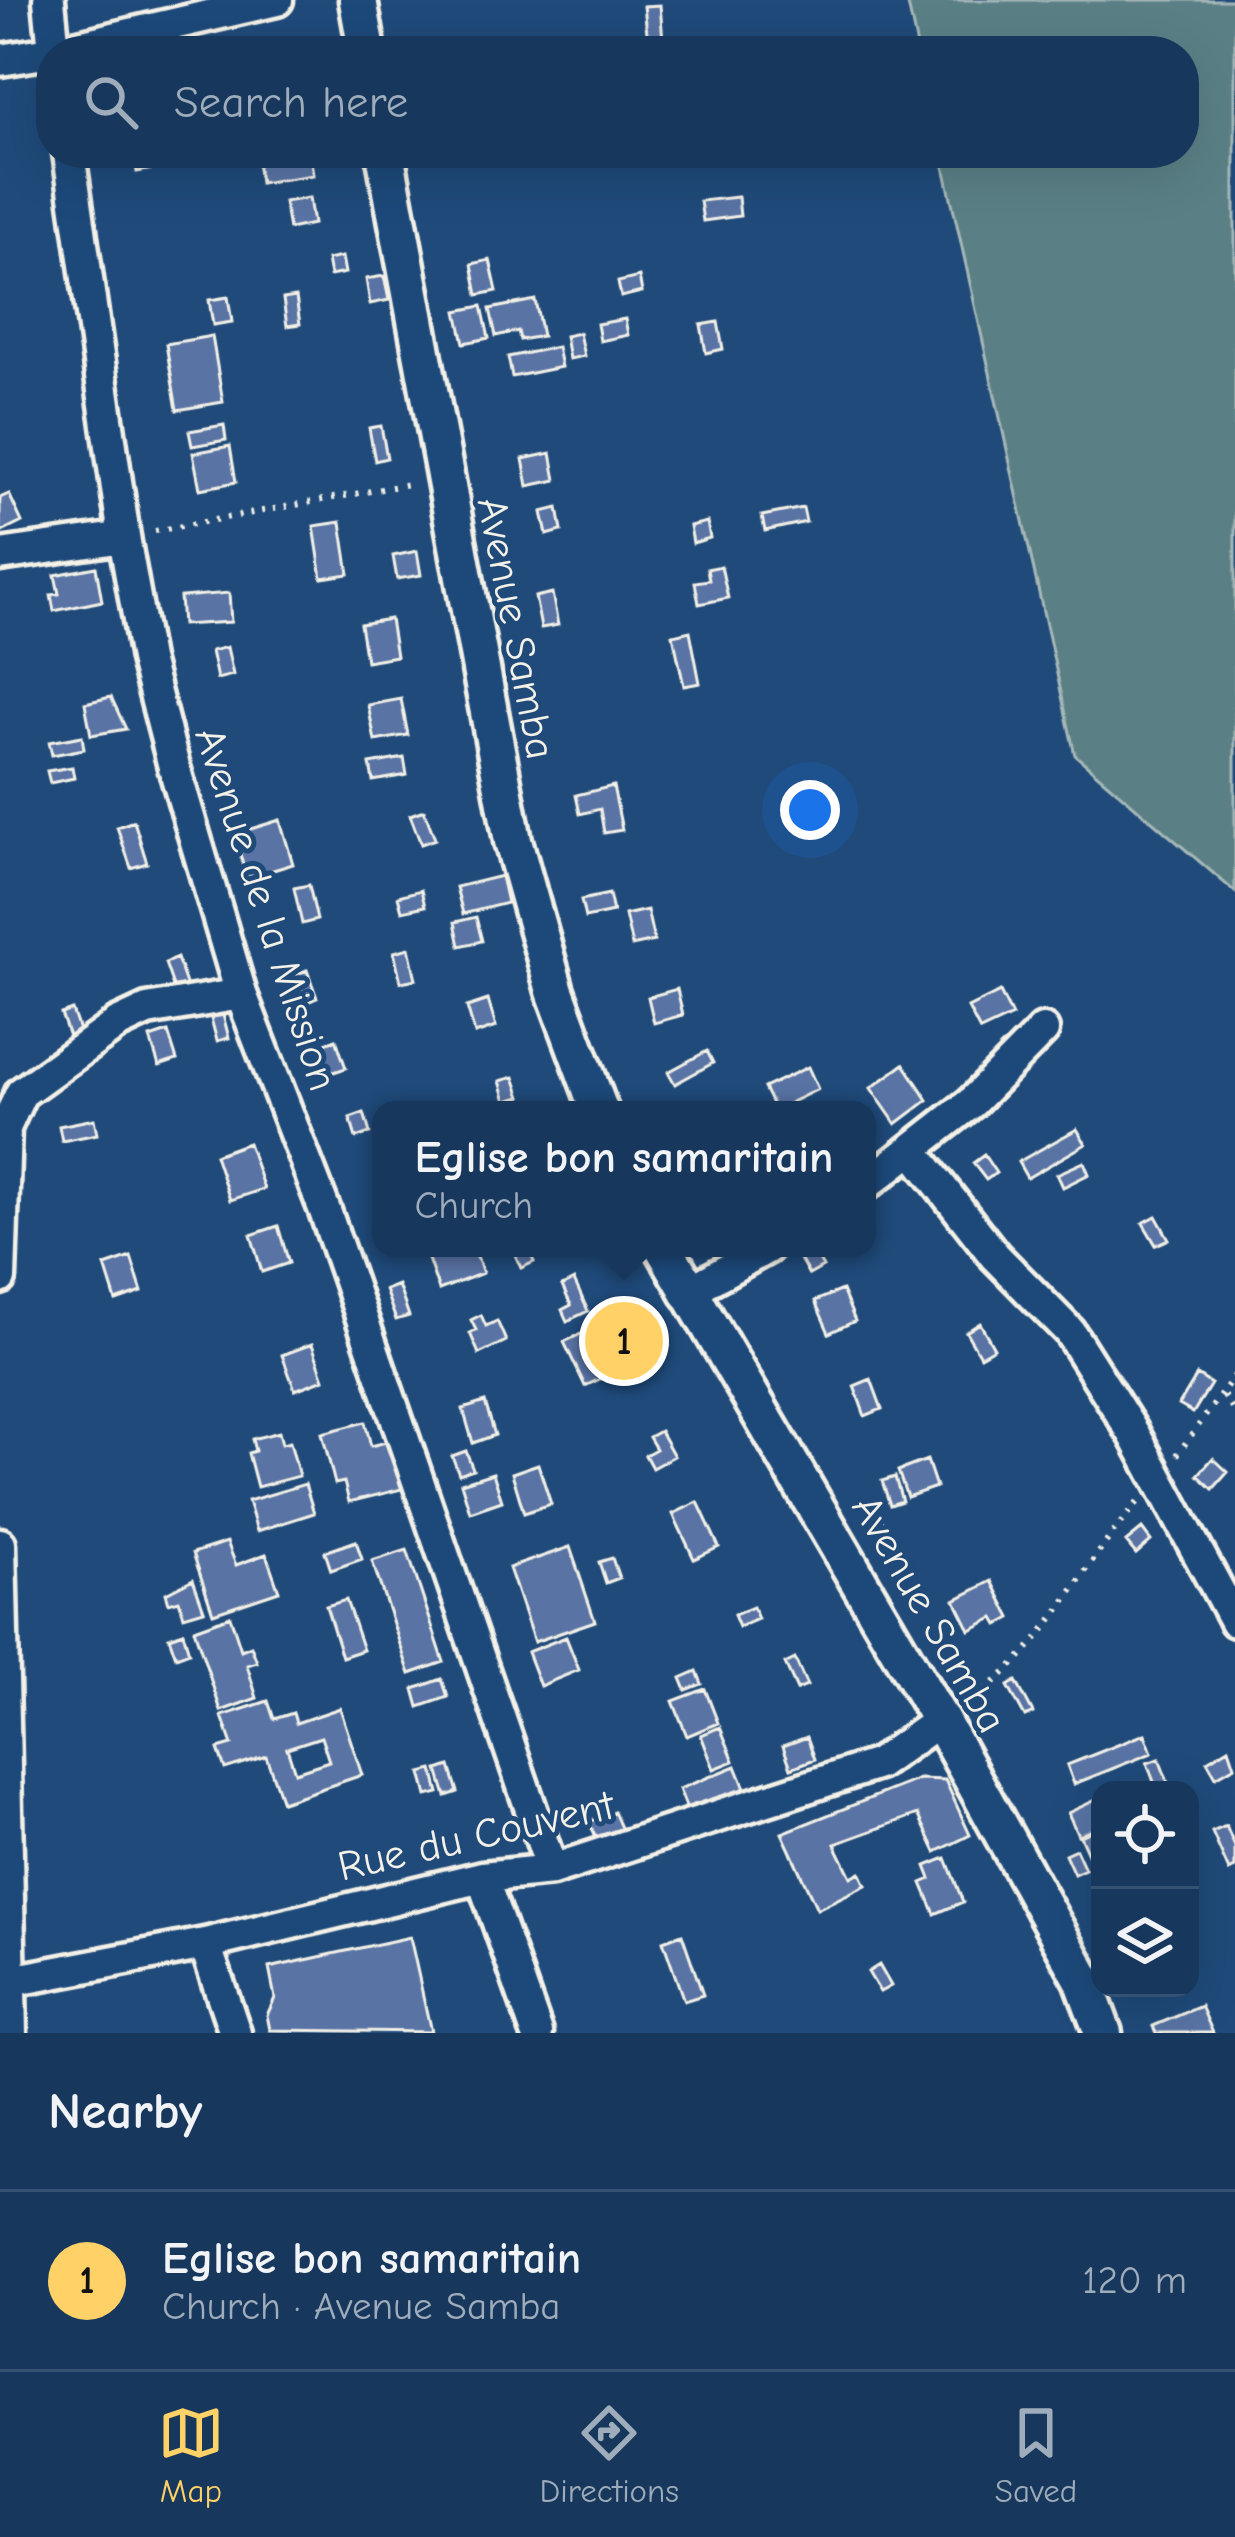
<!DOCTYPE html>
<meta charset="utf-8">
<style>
:root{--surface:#17385c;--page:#203f62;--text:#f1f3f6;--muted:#9eacbb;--line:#365272;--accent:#ffd166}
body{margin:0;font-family:"Comic Neue",sans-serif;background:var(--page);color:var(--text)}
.controls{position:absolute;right:36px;bottom:36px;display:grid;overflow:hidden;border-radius:24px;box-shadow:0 12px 48px #0002}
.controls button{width:108px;height:108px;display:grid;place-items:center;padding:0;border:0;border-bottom:3px solid var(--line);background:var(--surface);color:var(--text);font:60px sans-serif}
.you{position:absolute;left:810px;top:810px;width:42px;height:42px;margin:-30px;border:9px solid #fff;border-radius:50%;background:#1a73e8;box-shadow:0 0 0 18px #1a73e833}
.badge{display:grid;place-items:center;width:78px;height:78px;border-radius:50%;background:var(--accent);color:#111;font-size:39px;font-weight:700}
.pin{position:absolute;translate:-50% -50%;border:6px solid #fff;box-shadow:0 3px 12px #0006}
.popup{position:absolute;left:372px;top:1101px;width:504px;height:156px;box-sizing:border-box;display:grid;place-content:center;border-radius:24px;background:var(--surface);filter:drop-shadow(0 3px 9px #0005);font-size:39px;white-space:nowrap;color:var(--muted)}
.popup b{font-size:45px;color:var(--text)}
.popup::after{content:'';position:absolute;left:50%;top:100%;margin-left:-24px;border:24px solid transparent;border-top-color:var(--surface)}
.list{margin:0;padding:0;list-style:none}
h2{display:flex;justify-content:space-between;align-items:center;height:156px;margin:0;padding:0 48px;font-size:51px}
h2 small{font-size:39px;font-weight:400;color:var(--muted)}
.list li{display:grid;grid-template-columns:78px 1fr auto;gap:36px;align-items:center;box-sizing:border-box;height:180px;padding:0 48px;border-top:3px solid var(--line)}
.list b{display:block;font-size:45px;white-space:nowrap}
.list p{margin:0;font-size:39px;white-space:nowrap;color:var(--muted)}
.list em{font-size:39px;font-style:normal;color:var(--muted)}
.icon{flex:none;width:66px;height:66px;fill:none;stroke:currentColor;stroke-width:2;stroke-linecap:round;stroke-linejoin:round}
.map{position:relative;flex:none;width:1235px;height:2033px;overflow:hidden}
.search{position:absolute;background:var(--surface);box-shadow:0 12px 48px #0002;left:36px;right:36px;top:36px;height:132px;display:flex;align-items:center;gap:30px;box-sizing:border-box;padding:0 42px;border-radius:48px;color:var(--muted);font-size:45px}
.sheet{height:336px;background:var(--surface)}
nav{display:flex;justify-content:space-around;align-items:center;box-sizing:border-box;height:168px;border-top:3px solid var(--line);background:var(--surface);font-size:33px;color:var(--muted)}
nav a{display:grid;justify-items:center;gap:6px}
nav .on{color:var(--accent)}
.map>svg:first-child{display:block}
.green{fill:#5a8086;stroke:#a7b8b7;stroke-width:3}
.building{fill:#5873a4;stroke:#f4f1e8;stroke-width:3;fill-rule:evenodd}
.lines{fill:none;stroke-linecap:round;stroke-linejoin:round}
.minor-casing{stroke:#f4f1e8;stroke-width:39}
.tertiary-casing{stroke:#f4f1e8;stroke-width:45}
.path{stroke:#f4f1e8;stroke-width:6;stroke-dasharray:3 9;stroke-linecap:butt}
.minor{stroke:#1f4a7a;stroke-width:30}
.tertiary{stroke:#1f4a7a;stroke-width:36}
.labels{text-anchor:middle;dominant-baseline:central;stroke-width:10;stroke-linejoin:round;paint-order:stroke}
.street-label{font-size:42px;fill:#f4f1e8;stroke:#1f4a7a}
</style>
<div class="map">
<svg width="1235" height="2033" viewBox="0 0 1235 2033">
<rect width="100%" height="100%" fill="#1f4a7a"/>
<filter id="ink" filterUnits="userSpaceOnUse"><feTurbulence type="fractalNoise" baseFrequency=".00833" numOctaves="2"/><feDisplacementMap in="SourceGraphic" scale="24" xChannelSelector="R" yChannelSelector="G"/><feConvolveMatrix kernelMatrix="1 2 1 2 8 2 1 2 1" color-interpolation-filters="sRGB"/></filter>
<g filter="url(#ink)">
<path class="green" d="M907,0H1235V892L1075,755L941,153H1184V51H918Z"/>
<path class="building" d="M660,5L663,40L648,42L644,6Z
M134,153H177L179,164L137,172Z
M256,153H310L313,175L260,183Z
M738,197L740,216L703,221L700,201Z
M309,198L313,224L289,229L284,202Z
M342,257L345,273L330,276L327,260Z
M490,260L497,291L478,295L472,264Z
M384,276L389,300L370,304L366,279Z
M639,277L642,292L621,297L618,282Z
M228,297L232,322L213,325L209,300Z
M296,297L300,324L287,326L283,299Z
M535,300L542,336L520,340L518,331L496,336L490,309Z
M482,306L489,338L464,343L457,311Z
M625,319L628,335L600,341L597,324Z
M718,322L723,349L706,353L701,325Z
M579,333L584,356L569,359L565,336Z
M212,336L223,402L177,410L166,344Z
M557,347L561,367L512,377L508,357Z
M224,425L226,440L192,446L189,431Z
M381,426L387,458L375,461L369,428Z
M230,446L236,482L200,489L193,453Z
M551,453L556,480L528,486L523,459Z
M9,494L22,522L0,533V498Z
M558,508L562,531L547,535L542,512Z
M803,508L806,522L765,531L762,516Z
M341,522L349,574L322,578L314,526Z
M707,522L710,538L693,543L690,526Z
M417,551L421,575L397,579L393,556Z
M721,566L728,598L699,604L695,582L709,580L707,569Z
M96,567L102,601L54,611L51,595L59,594L55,575Z
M229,593L231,622L182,625L180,597Z
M552,593L558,625L541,628L535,597Z
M390,619L396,656L366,661L360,624Z
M690,631L700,683L684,686L673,635Z
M227,647L233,675L217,679L211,651Z
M111,697L126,729L91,735L85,703Z
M401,699L408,735L375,741L368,705Z
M82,736L84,749L52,755L49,742Z
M404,758L407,775L373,781L370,764Z
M72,767L74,778L50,783L47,771Z
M613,786L622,830L604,833L600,809L580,814L576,795Z
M424,810L435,839L421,844L410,815Z
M280,820L293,864L247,878L234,834Z
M134,821L147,863L131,868L117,827Z
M501,876L507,903L463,914L456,887Z
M309,885L317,920L302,924L294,888Z
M421,890L425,906L402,911L398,896Z
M609,894L613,912L585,918L581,900Z
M647,910L654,941L632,946L625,915Z
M476,917L482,941L460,946L455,922Z
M409,948L416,979L401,982L394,952Z
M177,958L186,984L174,989L165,963Z
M307,970L317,998L305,1003L296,974Z
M677,989L683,1015L654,1023L648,997Z
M1000,992L1012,1016L980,1031L968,1008Z
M488,1000L496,1027L475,1034L467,1007Z
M72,1010L83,1042L72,1045L61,1014Z
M222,1011L229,1038L217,1041L210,1015Z
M168,1032L177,1060L159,1066L150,1038Z
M336,1039L346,1068L331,1073L320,1045Z
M707,1051L713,1063L675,1084L668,1072Z
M904,1064L928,1100L896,1124L871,1088Z
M808,1067L818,1089L775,1110L764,1088Z
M514,1077L521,1097L506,1101L500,1081Z
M364,1113L370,1133L356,1138L350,1118Z
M94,1119L97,1134L62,1141L59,1126Z
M1077,1129L1086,1144L1027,1178L1018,1162Z
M248,1143L264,1189L230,1200L215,1155Z
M984,1155L996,1173L986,1180L973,1163Z
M1084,1162L1089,1174L1063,1187L1057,1174Z
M1156,1216L1169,1239L1156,1245L1143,1223Z
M278,1226L289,1263L262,1272L251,1235Z
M424,1248H474L483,1273L439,1290Z
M512,1248H528L534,1262L521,1268Z
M814,1251L823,1267L809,1275L800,1259Z
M131,1257L142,1292L116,1301L105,1266Z
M574,1280L588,1311L567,1321L562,1310L571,1305L562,1286Z
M398,1285L409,1316L396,1320L385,1290Z
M842,1290L855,1321L829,1333L815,1301Z
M649,1302L669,1346L585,1386L564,1342Z
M481,1315L486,1326L497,1321L506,1341L479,1354L470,1333L476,1330L471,1320Z
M980,1323L994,1348L980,1356L966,1332Z
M312,1344L324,1379L295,1390L282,1355Z
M1197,1375L1211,1384L1193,1413L1179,1405Z
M871,1379L882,1409L865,1416L854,1386Z
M485,1402L495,1435L473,1443L463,1409Z
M365,1422L371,1446L390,1441L402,1489L349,1502L344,1482L335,1484L322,1433Z
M660,1431L674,1456L652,1468L645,1455L656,1449L649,1437Z
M279,1432L282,1444L290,1442L299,1476L257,1487L248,1453L255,1451L252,1439Z
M466,1451L473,1469L459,1474L452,1456Z
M1213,1458L1228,1472L1213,1489L1198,1475Z
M927,1460L936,1487L907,1497L898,1471Z
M538,1464L551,1504L524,1513L512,1473Z
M493,1473L502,1501L470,1512L461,1483Z
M895,1477L902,1501L890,1505L882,1481Z
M305,1484L314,1513L257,1531L248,1501Z
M698,1502L719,1547L694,1559L673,1514Z
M877,1510L887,1531L878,1535L868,1515Z
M1142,1529L1151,1541L1136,1554L1126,1542Z
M356,1541L362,1559L331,1570L325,1552Z
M227,1542L236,1565L266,1554L279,1591L213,1613L193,1553Z
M570,1547L595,1621L534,1642L509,1568Z
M407,1550L444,1662L410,1674L372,1561Z
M612,1558L619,1578L606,1583L599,1562Z
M193,1579L204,1610L184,1616L179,1600L169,1603L166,1593Z
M992,1581L1011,1618L998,1625L994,1618L970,1630L955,1600Z
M346,1600L363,1650L342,1657L326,1606Z
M753,1607L758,1619L739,1627L734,1615Z
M230,1616L241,1650L251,1646L257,1662L247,1665L257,1698L221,1711L194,1629Z
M183,1632L189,1652L176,1657L169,1637Z
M566,1637L579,1670L540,1686L527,1652Z
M795,1659L807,1686L797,1690L785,1664Z
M697,1671L702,1684L686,1690L681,1678Z
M442,1679L448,1697L419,1707L414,1689Z
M1016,1681L1033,1713L1025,1717L1008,1686Z
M705,1689L718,1723L687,1736L673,1701Z
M268,1701L274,1719L293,1713L296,1723L340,1708L362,1775L282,1802L266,1756L225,1769L218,1749L232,1745L222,1716ZM321,1737L329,1761L295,1772L287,1748Z
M720,1727L734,1761L714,1769L701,1735Z
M1145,1734L1152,1753L1074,1784L1067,1765Z
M807,1737L815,1759L791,1768L783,1746Z
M1229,1748L1235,1766L1216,1777L1207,1761Z
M1159,1759L1169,1785L1157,1790L1147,1763Z
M450,1766L458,1792L446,1796L438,1770Z
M736,1766L746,1791L689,1814L679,1789Z
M433,1770L439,1793L427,1796L421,1773Z
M919,1779L945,1780L970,1835L936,1852L918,1814L835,1844L851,1877L860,1872L866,1885L817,1909L782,1833Z
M1100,1798V1825L1078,1835L1068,1813Z
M614,1812L622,1830L597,1840L589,1822Z
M1226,1826L1235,1847V1868L1229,1871L1212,1832Z
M1100,1827V1851L1089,1856L1080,1836Z
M1076,1849L1085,1869L1074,1874L1065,1854Z
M946,1858L963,1902L935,1914L922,1883L931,1879L926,1866Z
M682,1934L703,1995L684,2001L663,1941Z
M410,1937L431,2032L270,2030L267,2015L275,1998L269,1968Z
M879,1965L891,1986L880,1992L868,1972Z
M1201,2006L1213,2033H1156L1153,2026Z"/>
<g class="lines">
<defs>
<path id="minor" d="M49,0L54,51
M57,51L277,0
M0,60L51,52
M69,153L124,537L146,659L174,767L241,994L325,1211L552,1870
M0,555L124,537
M914,1152L995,1256L1069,1331L1134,1434L1235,1621
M867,1184L971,1103L1043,1030
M0,1278L5,1128L21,1093L117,1024L147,1010L241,994
M686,1293L767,1248
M0,1544L11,2033
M482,1877L537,2033
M205,1944L235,2033
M11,1981L205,1944L482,1877L552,1870L878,1764L940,1720"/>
<path id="tertiary" d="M358,0L367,51
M385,153L513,841L555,991L599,1110
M664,1248L940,1720L1083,1979L1103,2033"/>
</defs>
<use href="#minor" class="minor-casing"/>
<use href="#tertiary" class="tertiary-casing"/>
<path class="path" d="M155,531L414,483
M1224,1396L1235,1413
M1177,1455L1235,1375
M965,1704C1044,1654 1078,1570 1138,1502"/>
<use href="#minor" class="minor"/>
<use href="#tertiary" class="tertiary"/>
</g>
</g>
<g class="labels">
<g class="street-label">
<text transform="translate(516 628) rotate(79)">Avenue Samba</text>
<text transform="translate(266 909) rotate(72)">Avenue de la Mission</text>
<text transform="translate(929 1614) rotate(60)">Avenue Samba</text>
<text transform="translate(476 1836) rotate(-13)">Rue du Couvent</text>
</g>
</g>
</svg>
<div class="controls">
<button><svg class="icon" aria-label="locate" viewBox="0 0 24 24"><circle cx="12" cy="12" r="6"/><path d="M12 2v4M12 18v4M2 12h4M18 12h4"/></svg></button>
<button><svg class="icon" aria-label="layers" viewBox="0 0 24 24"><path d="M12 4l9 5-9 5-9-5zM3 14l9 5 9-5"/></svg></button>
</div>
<div class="you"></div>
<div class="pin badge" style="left:624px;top:1341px">1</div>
<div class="popup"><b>Eglise bon samaritain</b>Church</div>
<div class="search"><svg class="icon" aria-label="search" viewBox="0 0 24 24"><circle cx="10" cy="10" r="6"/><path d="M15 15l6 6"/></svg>Search here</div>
</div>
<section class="sheet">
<h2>Nearby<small></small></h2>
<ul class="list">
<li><span class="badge">1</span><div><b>Eglise bon samaritain</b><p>Church · Avenue Samba</p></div><em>120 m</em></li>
</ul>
</section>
<nav>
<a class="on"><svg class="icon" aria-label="map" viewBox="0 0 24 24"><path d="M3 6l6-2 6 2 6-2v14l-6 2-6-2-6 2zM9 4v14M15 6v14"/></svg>Map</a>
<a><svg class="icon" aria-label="directions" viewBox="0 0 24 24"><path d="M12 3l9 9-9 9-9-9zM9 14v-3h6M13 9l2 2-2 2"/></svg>Directions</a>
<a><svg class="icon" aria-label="saved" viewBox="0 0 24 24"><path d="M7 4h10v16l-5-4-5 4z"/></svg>Saved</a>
</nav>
